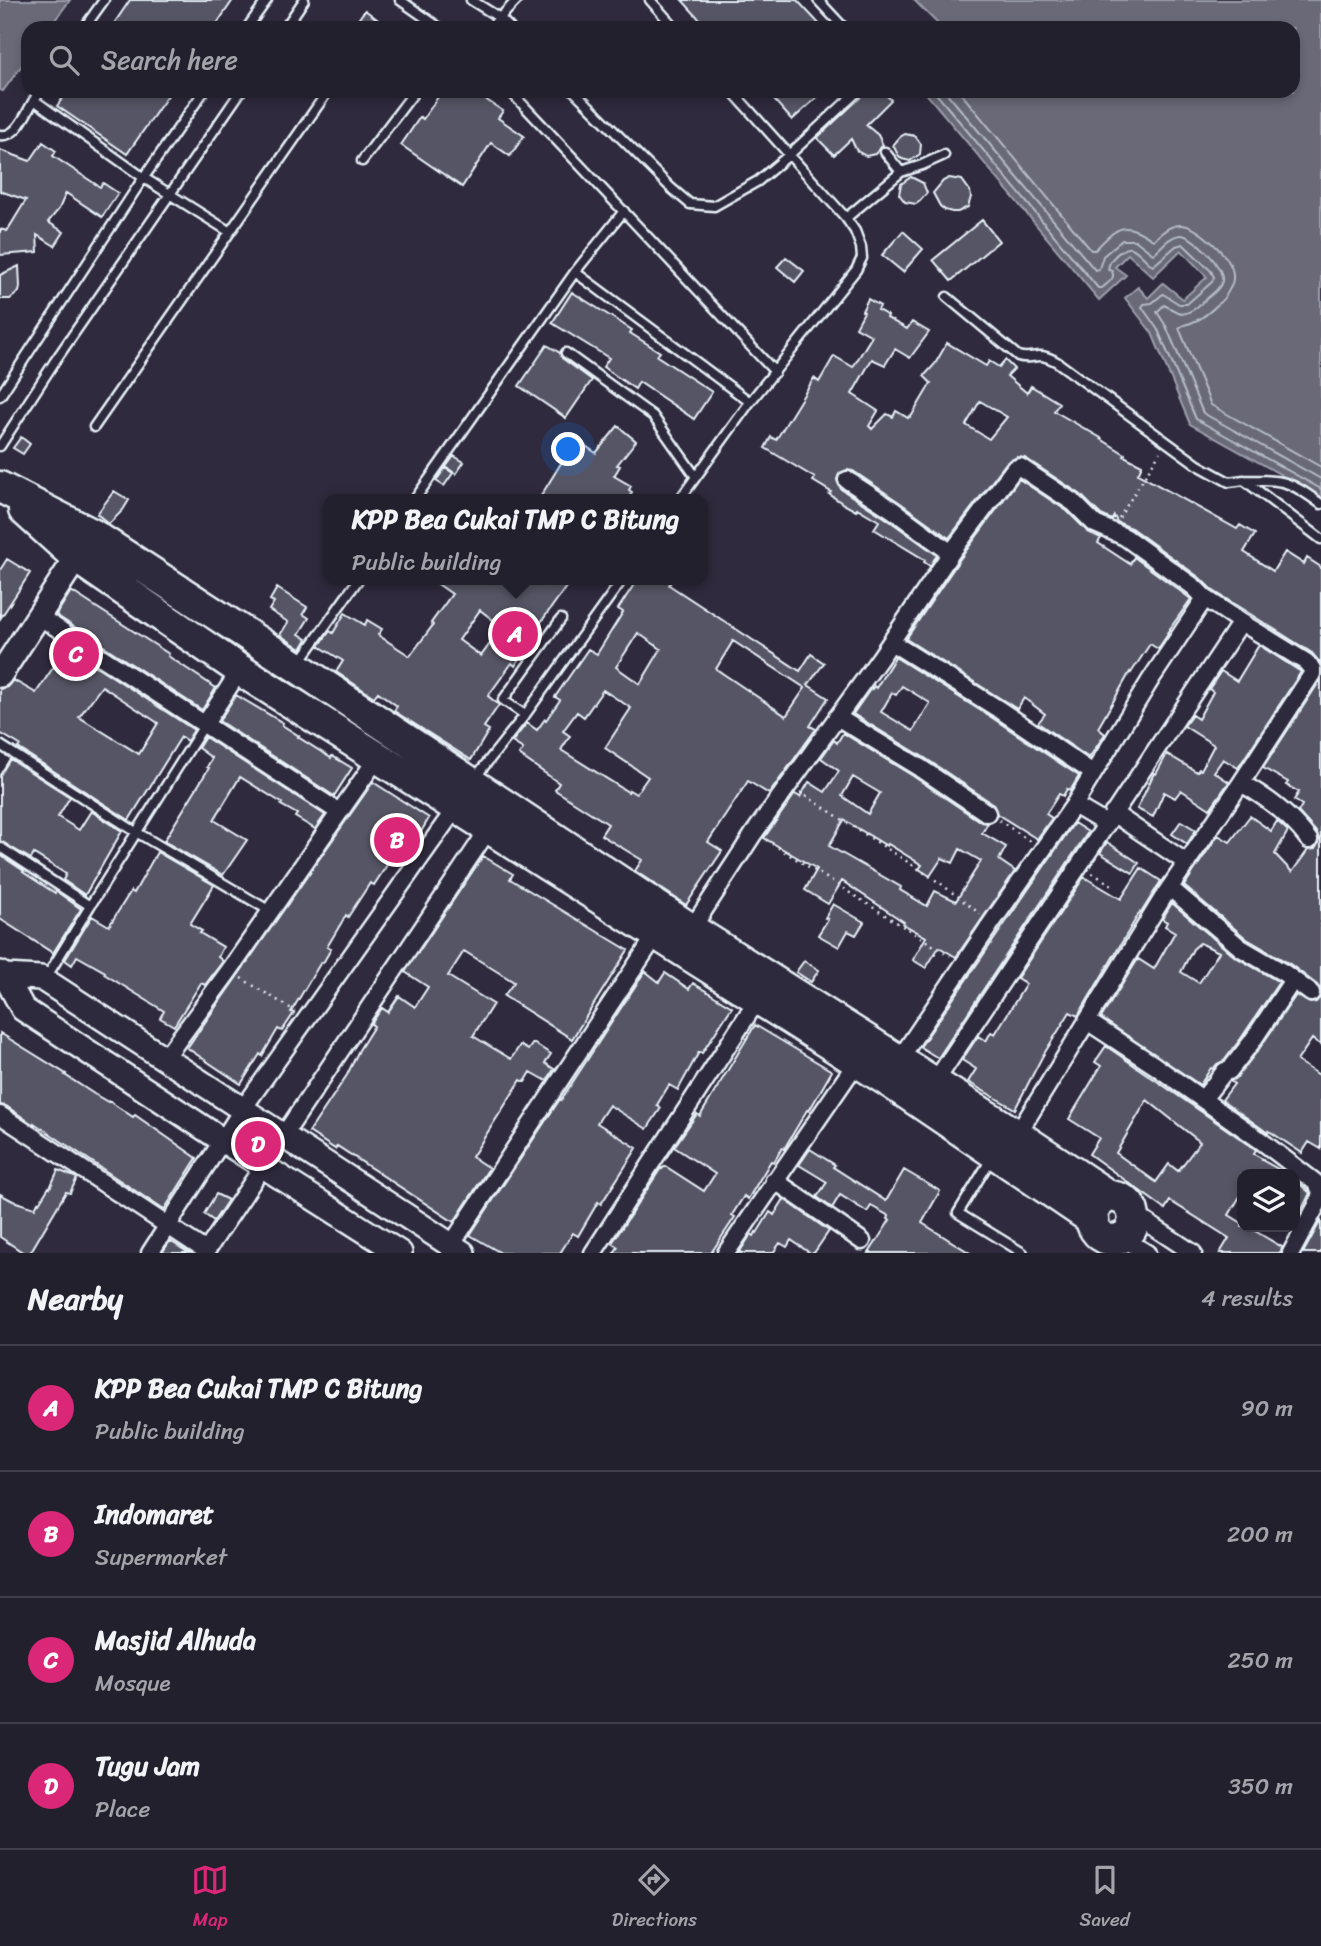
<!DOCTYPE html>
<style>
:root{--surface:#23202e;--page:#2b2836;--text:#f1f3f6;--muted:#a3a3aa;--line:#403e4a;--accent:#db2777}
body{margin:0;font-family:Sriracha,sans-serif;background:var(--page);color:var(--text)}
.controls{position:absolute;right:21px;bottom:21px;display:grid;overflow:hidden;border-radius:14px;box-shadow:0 4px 10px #0003}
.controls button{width:63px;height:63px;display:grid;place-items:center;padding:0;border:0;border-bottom:2px solid var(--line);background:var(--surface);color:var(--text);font:35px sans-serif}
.you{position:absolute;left:569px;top:450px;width:24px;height:24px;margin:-18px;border:5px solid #fff;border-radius:50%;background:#1a73e8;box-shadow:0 0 0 10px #1a73e833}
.badge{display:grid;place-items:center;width:46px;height:46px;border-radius:50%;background:var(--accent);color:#fff;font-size:23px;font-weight:700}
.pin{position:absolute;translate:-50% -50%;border:4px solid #fff;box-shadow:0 2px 7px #0006}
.popup{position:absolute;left:323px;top:494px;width:385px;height:91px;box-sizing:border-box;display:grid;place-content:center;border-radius:14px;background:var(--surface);filter:drop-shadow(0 2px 5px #0005);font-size:23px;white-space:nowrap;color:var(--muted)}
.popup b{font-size:26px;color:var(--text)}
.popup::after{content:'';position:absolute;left:50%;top:100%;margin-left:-14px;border:14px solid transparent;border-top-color:var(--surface)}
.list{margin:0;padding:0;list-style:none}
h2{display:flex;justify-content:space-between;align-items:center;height:91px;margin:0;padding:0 28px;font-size:30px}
h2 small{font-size:23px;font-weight:400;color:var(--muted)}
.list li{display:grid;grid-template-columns:46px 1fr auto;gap:21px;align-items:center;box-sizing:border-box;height:126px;padding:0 28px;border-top:2px solid var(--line)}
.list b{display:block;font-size:26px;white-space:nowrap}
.list p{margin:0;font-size:23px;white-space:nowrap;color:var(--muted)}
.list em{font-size:23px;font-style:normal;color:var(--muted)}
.icon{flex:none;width:38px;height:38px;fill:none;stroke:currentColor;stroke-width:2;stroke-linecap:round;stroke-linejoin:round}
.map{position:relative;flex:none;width:1321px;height:1253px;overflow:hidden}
.search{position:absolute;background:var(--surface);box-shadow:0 4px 10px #0003;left:21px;right:21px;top:21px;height:77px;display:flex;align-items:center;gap:18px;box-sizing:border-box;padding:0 24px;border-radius:21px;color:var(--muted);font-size:26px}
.sheet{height:595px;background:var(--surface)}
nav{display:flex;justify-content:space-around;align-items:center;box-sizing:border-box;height:98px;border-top:2px solid var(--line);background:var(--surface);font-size:19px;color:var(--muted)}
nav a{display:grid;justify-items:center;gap:4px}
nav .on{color:var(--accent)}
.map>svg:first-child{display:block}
.water{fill:#696978;stroke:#9c9fab;stroke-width:2}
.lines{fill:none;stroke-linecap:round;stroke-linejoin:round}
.shore{stroke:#b5bbc5;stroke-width:2}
.building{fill:#575565;stroke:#e8f1f8;stroke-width:2;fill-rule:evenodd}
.lane-casing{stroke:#e8f1f8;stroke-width:13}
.street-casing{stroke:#e8f1f8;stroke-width:21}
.secondary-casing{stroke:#e8f1f8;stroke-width:28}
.highway-casing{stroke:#e8f1f8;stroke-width:35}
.path{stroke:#e8f1f8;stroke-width:2.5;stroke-dasharray:2 5;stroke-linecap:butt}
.lane{stroke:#2f2a3d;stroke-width:8}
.street{stroke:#2f2a3d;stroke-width:16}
.secondary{stroke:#2f2a3d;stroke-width:23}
.highway{stroke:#2f2a3d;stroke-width:30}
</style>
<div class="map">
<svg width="1321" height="1253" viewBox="0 0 1321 1253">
<rect width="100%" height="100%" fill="#2f2a3d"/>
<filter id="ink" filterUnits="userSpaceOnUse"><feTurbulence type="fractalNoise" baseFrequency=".0143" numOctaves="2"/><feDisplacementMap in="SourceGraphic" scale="14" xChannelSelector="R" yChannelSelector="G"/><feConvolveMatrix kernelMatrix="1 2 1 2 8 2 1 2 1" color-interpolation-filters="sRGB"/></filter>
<g filter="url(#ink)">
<path class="water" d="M0,0H70L49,28H28V57L3,91L0,90Z
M914,0H1321V497L1190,424L1152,333L1125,298L1138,287L1148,298L1163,283L1183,299L1207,277L1181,250L1153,277L1128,254L1115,267L1126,275L1099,300L924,91H1293V28H936L939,25Z"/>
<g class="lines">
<path class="shore" d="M934,91L1098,288H1102C1105,285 1114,280 1113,275C1112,265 1106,276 1109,265C1111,258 1124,246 1131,248C1139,250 1146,262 1153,266L1176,246L1183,244L1211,271L1214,277L1212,282L1187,304H1179L1163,294L1152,303L1144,304L1142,307L1158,330L1196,419L1321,489
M945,91L1095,270L1099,269L1103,256L1122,240H1135L1153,254C1161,248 1169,236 1180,235C1193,234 1225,267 1222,281C1220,290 1210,295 1204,301C1196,308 1191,313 1181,314L1164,305L1157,312L1166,326L1203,413L1321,479
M959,91L1091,250H1095C1119,225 1124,221 1153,240C1162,233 1169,225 1181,225C1197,225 1228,255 1232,269C1234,276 1233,284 1229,290C1225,300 1203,319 1193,322C1187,325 1183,324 1179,328L1211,405L1321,467"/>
</g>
<path class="building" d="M130,0H233L214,28H111Z
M682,0H797L823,28H696L702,22Z
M365,10L389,28H352Z
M68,91H171L127,154L57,106Z
M442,91H482L479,95L503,111L498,118L524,136L510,156L491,143L462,187L401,145L420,117L423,119Z
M766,91H824L792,120Z
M864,91H883L891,100L866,125L878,135L883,145L875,154L866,156L857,151L851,139L834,155L817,138L862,96Z
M905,134L915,136L921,144L920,154L910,161L902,159L898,155L893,145L900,137Z
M43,142L56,151L53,156L100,187L103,183L118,193L102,217L66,193L59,209L48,222L64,232L55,246L37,235L38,252L0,255V229L7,231L26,200L0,191V150L30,161Z
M911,177L923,183L927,193L920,201L916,204L905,202L899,194L901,184Z
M949,178L962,180L970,191L971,197L968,207L958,212H952L945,210L940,206L933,193L943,181Z
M982,220L999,241L951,281L933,260Z
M903,231L923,249L903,272L882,255Z
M786,257L804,271L795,282L777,267Z
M19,266L20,287L19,292L10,299H0V275Z
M572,292L632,330L630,333L660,352L657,356L712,392L694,419L639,382L635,389L603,367L609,358L552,323Z
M868,299L880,306L878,310L888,316L887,318L907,329L912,322L929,332L910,358L895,349L885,365L872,359L852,394L878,411L869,426L872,429L887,414L893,417L896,411L908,418L909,416L911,417L931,383L924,376L935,364L947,343L986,366L989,361L999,367L1005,360L1014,369L1007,376L1027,393L1031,386L1059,403L1054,411L1101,438V439L1125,454L1124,456L1142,465L1138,474L1237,529L1240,525L1255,534L1244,552L1273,571L1285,552L1304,564L1307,558L1321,567V664L1312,653L1212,590L1200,578L1131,528L1117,522L1114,516L1112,520L1101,515L1080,494L1025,458L1017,457L1006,463L949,538L899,502L853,471L847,470L839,474L837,480L841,489L887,519L937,555L930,566L924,562L925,560L874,529L879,521L857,508L856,511L845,505L829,494L831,492L813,481L815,478L765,448L771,437L776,440L814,378L819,382L834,356L853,367L872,336L856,327L864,312L862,311ZM980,401L1007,417L989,439L966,425Z
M547,345L560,353L562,358L592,380L566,418L519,386Z
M618,426L636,441L617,465L620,466L614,476L631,486L629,490L632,492L628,499H539L571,447L573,448L578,441L596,453Z
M21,437L30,444L23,454L13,448Z
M454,456L464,462L456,474L446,467Z
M445,468L453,473L444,486L436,481Z
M1019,479L1067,511L1088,532L1101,538L1098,543L1130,564L1134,557L1191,599L1167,633L1168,634L1158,649L1150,644L1131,673L1130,672L1098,728L1105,734L1089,758L1038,723L1045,714L1024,698L1017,709L906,639L960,559Z
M114,491L129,500L123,510L109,524L97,514Z
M7,559L30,573L0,619V570Z
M432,580H571L519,653L522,655L515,666L512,663L488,696L499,705L484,727L489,730L471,760L394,711L397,706L378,692L374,697L336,672L343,661L319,646L330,631L333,633L345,613L365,625L367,620L382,629L378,635L410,656L433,625L431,623L452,594ZM480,610L502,627L481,656L459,640Z
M637,580H672L669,585L800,671L811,654L824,663L808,685L828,698L810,726L816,729L769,794L748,781L708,842L722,851L686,905L635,871L642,860L601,835L608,824L555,790L559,783L519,755L523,749L512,742L527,723L537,730L545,719L546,720L560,700L555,697L588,649L597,654L623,612L618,609ZM638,633L661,649L640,684L616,667ZM733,641L805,688L786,716L716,669ZM603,690L631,708L605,748L648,777L636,794L629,790L628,792L561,750L570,736L563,731L577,712L584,717Z
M277,588L307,607L303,614L309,618L299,634L307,639L301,649L280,635L288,622L269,610L274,602L270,600Z
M71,591L169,654L168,656L216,688L202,710L56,615Z
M1259,645L1301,672L1238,768L1223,759L1214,772L1229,782L1210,809L1181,790L1175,798L1164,792L1153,817L1137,809L1154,773L1156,774L1167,754L1197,772L1199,769L1201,770L1214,745L1184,726L1192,715L1198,719L1213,692L1209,689L1221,671L1237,681Z
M67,647L194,730L187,741L181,737L129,820L18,748L20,745L0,733V689L7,687L13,680L36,693ZM102,686L158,723L139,754L79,717Z
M895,657L994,719L1079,776L1070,791L1067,789L1063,796L1059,794L1046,814L1052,818L1037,839L997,814L993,804L925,758L853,714L871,688L872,689L874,686L876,688ZM902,686L930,703L913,731L881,712L892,693L896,695Z
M1321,679V991L1317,985L1290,964L1247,939L1184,886L1218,835L1230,842L1250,816L1271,831L1277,821L1288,831L1275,854L1292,872L1308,850L1315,849L1318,844L1319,839L1317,833L1298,812L1302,805L1294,800L1299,792L1286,785L1288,782L1263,768Z
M236,695L283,723L282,725L299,736L298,737L331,758L332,756L352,768L334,796L219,721Z
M843,733L913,776L981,822L988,823L982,833L1006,847L999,860L1015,871L956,957L939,947L926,968L913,960L926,937L903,924L904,922L842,881L828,904L805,890L817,869L764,838L795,794L800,797L809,782L825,792L839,771L821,758L834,740L837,743ZM853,777L880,793L868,814L842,796ZM844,820L887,846L888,844L922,865L919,869L930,876L942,858L953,863L960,849L981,861L956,901L935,891L927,906L900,890L901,887L829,846Z
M205,737L325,815L315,829L295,817L297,814L281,805L282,803L240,777L214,820L247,840L223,875L164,841L209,768L207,767L212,758L198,748Z
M10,759L70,797L58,817L79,830L91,811L122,831L85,895L63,880L66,874L34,854L31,859L0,841V775Z
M373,782L429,818L415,842L406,836L374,885L370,883L348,917L346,915L327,947L331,949L323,963L321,962L291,1012L294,1013L282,1031L278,1029L262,1056L260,1054L241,1084L187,1048Z
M1181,821L1196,830L1187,844L1172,834Z
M1074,823L1088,832L938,1058L920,1047Z
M1107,842L1139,863L1133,873L1100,853Z
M157,852L214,885L190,924L202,931L200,933L223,947L218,957L223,961L205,985L201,983L174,1026L160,1018L164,1011L104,974L105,972L77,956L72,965L65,960L92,916L109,926L131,891L134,893Z
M0,855L24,871L23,872L55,893L56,891L81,909L53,953L0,919Z
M483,856L513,874L510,879L628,950L572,1039L504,996L514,982L464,951L448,976L493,1004L473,1036L511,1059L520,1045L528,1050L533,1043L551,1054L545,1063L554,1069L547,1081L531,1072L525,1082L521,1080L472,1157L489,1168L454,1222L337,1146L335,1149L309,1132L347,1075L359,1050L374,1026L371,1024L382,1008L388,1012L399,996L415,1007L428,987L405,972Z
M1141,868L1161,881L1141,913L1140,912L1078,1016L1070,1012L1042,1057L1015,1109L968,1082L976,1069L962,1060L978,1036L986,1041L991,1032L995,1034L1026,984L1017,978L1084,877L1121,899Z
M1172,903L1234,956L1279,982L1242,1037L1224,1061L1217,1064L1213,1069L1211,1068L1200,1085L1101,1018L1138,959L1154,969L1175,932L1165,926L1167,922L1162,919ZM1200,943L1219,952L1199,983L1181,972L1193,949Z
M833,904L864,922L856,935L848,931L839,947L818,935L828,919L825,918Z
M804,961L819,970L811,982L796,972Z
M645,971L659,982L665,973L689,989L693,983L732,1007L702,1053L699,1052L678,1090L669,1085L657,1105L661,1108L647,1129L609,1105L597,1123L637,1148L601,1204L598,1202L578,1236L573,1233L560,1253H501L470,1235L560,1099L561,1100Z
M1296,995L1310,1003L1316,1002L1321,996V1045L1312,1039L1297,1061L1321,1076V1149L1309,1142L1302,1153L1269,1131L1268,1133L1222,1100L1234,1084L1230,1081L1237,1077L1259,1049Z
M755,1025L832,1071L809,1111L807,1110L784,1149L782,1148L774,1162L771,1161L748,1199L744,1196L732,1215L735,1217L711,1253H614L618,1247L612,1243L661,1168L662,1169L665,1166L704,1191L715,1174L674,1147L697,1114L700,1116Z
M0,1033L66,1074L65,1075L94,1094L108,1102L109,1101L133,1117L135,1115L197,1158L164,1210L34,1123V1125L6,1106L0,1105Z
M1106,1046L1254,1148L1256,1150L1254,1154L1263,1159L1262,1160L1287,1174H1242V1193L1229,1215L1242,1223V1227H1248L1282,1247L1281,1253H1220L1229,1238L1170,1201L1165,1209L1089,1154L1099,1138L1069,1119L1101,1066L1095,1062ZM1147,1100L1200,1142L1178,1171L1169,1164L1156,1182L1116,1153Z
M810,1149L835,1165L833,1167L886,1201L904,1170L940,1191L922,1223L970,1253H869L890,1220L888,1219L889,1216L871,1206L867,1212L840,1195L832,1208L817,1197L827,1182L799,1165Z
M58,1170L77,1178L70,1193L66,1192L30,1253H24L0,1237V1194L13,1201L35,1208L38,1202L39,1203L49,1187L50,1188Z
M1295,1180L1310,1193L1295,1224Z
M216,1194L228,1200L214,1221L204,1214Z
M784,1199L829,1231L814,1253H810L791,1240L787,1247L780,1243L773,1253H739L751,1234L754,1236L756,1232L757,1233L770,1212L774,1215Z
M1321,1220V1253H1303Z
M170,1241L189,1253H162Z"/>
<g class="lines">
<defs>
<path id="lane" d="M400,0L440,28
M471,0L500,18L510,28
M650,0L675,28
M818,0L844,28
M84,28L104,0
M247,28L267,0
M285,28L304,0
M490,28L517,0
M510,91L775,372
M574,91L671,188L690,204L714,206L758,181L789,155L858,91
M34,100L40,91
M0,135C17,138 26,113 34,100L144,178L230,232L328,91
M362,161L415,91
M901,172L922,165L944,155
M624,211L575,272L750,402
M846,218L901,172L885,152
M947,297L1018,356C1027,359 1032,356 1040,356C1047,356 1051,359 1057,362L1198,465L1229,482L1244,480L1321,539
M566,353L653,416L696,477
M0,396L138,186L204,91
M94,427L230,232
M0,446L55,361L241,91
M1244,480C1285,480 1288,480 1321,504
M415,499L575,272
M680,499L750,402L856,270L862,258L861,247L855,231L846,218L732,91
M299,663L358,580
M525,715L503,700L561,619
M0,745L136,832L270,911
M474,779L525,715L622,580
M0,847L90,906L205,724
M46,978L90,906
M991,1159L958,1213L1023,1253"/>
<path id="street" d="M847,480L893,510L951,553
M40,617L339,812
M891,642L1000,710L1093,773
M837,717L919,767L987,813
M205,724L240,670
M1241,783C1266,797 1292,817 1309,840
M1074,805L1106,824
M1113,813L1187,863
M1170,888L1241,948L1284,973L1311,993
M689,933L754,833L880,658L951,553L1014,469L1020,467L1074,503L1095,524L1125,537L1194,587L1205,598L1241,622L931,1088
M1087,1021L1154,1065L1260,1140L1315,1182L1321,1191
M165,1058L229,971L378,757
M895,1066L992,922L1074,805L1151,679L1205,598
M1203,1099L1225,1071H1229L1251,1043L1293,980
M0,1115L206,1251
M1017,1135L1164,896L1241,783L1312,674V669L1306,662L1241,622
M774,1180L862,1241
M1134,1214L1193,1253
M1122,1238L1147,1253
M451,1245L660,929
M150,1253L242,1110L460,802
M205,1253L492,824
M593,1253L758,999
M726,1253L857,1062
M1291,1253L1317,1205L1321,1193"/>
<path id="secondary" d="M0,675L84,546
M0,973L5,976L41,978L463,1253
M5,976L23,1009L222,1140L400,1253"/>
<path id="highway" d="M0,487L92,534L297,667L691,929L1017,1135L1109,1196C1115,1197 1120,1197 1125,1201C1136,1209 1137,1226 1126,1235C1104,1253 1071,1216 1109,1196
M24,510L77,558L240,670L888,1081L1093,1220"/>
</defs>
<use href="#lane" class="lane-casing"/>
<use href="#street" class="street-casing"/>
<use href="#secondary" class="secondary-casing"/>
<use href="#highway" class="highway-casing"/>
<path class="path" d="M1119,518L1160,452
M800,792L940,883L980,914
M999,820L1031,842
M766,840L950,956
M1092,873L1112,885
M241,978L295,1011"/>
<use href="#lane" class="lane"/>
<use href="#street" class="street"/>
<use href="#secondary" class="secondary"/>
<use href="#highway" class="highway"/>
</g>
</g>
</svg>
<div class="controls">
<button><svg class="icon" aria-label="layers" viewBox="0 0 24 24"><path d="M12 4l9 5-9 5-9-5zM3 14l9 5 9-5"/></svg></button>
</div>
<div class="you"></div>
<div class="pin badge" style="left:515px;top:634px">A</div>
<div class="popup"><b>KPP Bea Cukai TMP C Bitung</b>Public building</div>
<div class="pin badge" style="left:397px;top:840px">B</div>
<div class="pin badge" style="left:76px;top:654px">C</div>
<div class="pin badge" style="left:258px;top:1144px">D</div>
<div class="search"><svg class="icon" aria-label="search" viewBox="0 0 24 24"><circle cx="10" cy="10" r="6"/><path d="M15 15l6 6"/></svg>Search here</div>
</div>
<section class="sheet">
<h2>Nearby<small>4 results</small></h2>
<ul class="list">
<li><span class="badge">A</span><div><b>KPP Bea Cukai TMP C Bitung</b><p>Public building</p></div><em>90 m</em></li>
<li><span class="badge">B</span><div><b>Indomaret</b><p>Supermarket</p></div><em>200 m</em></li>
<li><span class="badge">C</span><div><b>Masjid Alhuda</b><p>Mosque</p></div><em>250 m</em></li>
<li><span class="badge">D</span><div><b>Tugu Jam</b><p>Place</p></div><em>350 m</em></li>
</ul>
</section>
<nav>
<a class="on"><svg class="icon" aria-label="map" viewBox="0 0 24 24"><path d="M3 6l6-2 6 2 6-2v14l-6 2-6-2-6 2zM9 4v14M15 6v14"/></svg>Map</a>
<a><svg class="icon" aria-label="directions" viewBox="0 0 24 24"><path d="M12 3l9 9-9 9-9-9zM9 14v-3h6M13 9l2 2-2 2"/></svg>Directions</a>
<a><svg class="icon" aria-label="saved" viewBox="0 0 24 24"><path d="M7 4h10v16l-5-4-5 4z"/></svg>Saved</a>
</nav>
